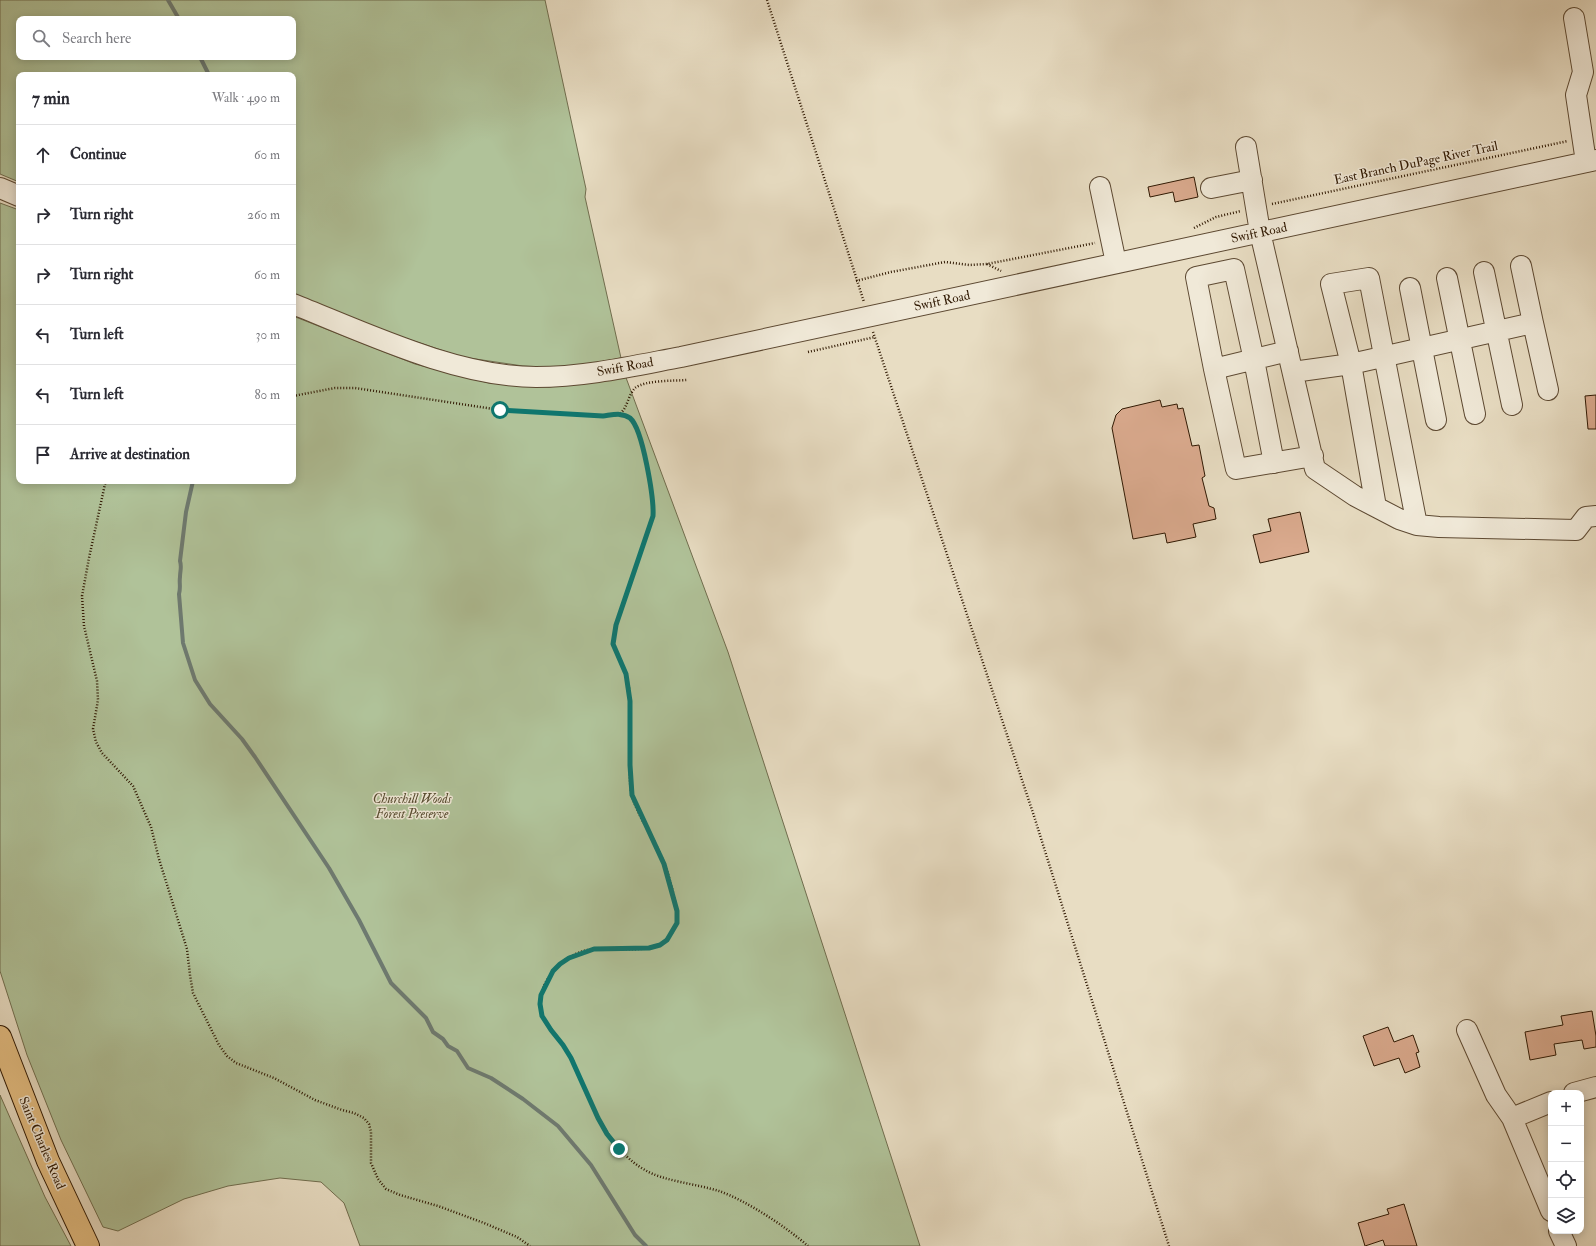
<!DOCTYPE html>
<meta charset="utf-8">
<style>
:root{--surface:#fff;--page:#f2f2f3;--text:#2b2b33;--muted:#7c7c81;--line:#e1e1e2}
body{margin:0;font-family:"IM FELL Double Pica",serif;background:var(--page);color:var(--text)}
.controls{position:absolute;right:12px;bottom:12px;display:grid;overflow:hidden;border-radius:8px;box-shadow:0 2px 10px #0003}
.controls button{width:36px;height:36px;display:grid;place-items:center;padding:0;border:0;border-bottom:1px solid var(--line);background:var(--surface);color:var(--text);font:20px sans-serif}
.stop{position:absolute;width:12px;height:12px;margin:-9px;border:3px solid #0f766e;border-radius:50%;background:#fff}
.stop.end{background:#0f766e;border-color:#fff;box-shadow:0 1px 4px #0008}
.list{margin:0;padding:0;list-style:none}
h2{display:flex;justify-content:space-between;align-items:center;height:52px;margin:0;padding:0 16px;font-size:17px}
h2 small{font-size:13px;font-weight:400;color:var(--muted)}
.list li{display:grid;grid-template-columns:26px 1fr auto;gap:12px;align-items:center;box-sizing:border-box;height:60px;padding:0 16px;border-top:1px solid var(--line)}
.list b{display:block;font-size:15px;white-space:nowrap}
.list em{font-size:13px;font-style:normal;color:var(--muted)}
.icon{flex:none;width:22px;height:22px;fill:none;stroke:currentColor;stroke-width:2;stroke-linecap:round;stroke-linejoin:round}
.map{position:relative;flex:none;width:1596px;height:1246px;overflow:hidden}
.search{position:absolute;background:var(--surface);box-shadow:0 2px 10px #0003;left:16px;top:16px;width:280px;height:44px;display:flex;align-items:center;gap:10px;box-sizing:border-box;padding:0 14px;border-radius:8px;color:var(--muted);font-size:15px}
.panel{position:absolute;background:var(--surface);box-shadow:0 2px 10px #0003;left:16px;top:72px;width:280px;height:412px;border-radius:8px}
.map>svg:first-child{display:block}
.green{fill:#b0c299;stroke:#706d4e;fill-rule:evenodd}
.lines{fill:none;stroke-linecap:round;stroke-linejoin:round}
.stream{stroke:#6e7a70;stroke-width:4}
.building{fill:#daaa8e;stroke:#2f1802}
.minor-casing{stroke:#5d4932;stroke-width:22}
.major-casing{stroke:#2f1802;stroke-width:24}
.path{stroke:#2f1802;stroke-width:2.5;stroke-dasharray:1 2;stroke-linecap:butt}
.minor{stroke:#f0e9d8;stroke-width:20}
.major{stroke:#e4be82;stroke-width:22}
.route{stroke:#0f766e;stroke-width:5}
.labels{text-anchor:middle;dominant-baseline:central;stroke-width:3;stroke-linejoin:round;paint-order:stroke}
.street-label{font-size:13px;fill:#2f1802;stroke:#f0e9d8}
.park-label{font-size:13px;font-style:italic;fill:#564b2f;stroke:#f0e9d8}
</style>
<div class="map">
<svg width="1596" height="1246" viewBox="0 0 1596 1246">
<rect width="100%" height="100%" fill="#e8ddc3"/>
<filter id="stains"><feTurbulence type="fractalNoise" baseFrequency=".005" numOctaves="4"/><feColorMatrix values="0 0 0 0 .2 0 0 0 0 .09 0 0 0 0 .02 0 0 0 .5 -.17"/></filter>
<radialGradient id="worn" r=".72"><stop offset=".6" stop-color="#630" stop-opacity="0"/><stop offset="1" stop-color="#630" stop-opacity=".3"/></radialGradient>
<path class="green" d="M0,0H545L586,189L585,197L621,358L566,368L523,366L462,357L390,333L293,294V75H19V182L0,174ZM19,19H293V57H19Z
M0,203L19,210V481H293V316L415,364L489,383L549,387L625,375L728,652L920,1246H360L344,1203L321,1182L280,1178L228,1186L184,1199L118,1231L103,1227L61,1140L27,1055L0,971Z
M0,1095L45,1197L71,1246H0Z"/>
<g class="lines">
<path class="stream" d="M168,0L179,19
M200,57L209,75
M193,481L186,512L180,561C182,567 180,571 180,577C179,583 181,587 179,594L183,643L195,680L210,704L242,739L255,757L329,868L359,920L391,983L426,1018L433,1032L443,1039L448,1046L457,1051L468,1068L491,1078L523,1099L558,1126L591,1165L635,1235L646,1246"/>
</g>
<path class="building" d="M1194,177L1198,197L1175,202L1173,192L1150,197L1148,187Z
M1596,395V429H1588L1585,396Z
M1160,400L1162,407L1177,404L1178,409L1183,408L1192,446L1199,445L1205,476L1202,478L1209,506L1214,508L1216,519L1193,524L1196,537L1167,543L1165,533L1133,539L1112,428L1116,415L1122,409Z
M1300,512L1309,552L1260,563L1253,535L1271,531L1268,519Z
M1592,1011L1596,1036V1047L1584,1049L1582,1040L1554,1044L1556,1055L1530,1060L1525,1032L1563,1025L1561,1016Z
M1388,1027L1394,1042L1413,1035L1419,1052L1416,1053L1420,1067L1405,1073L1399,1058L1374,1066L1363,1036Z
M1404,1204L1417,1246H1385L1383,1240L1365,1246L1358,1223L1389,1214L1387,1209Z"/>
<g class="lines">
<defs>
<path id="minor" d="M1574,18L1583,72L1576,95L1586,162
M1246,147L1260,232L1315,469L1355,496L1376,507L1351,364L1293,372
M1100,187L1116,263
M0,188L19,196
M1211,188L1252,180
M1484,272L1512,405
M1447,278L1475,414
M1410,288L1436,420
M293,304C366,333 457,377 536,377C585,377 633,366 681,357L1596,160
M1533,323L1548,390
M1214,369L1236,469L1313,456
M1274,463L1254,360L1234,269L1196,277L1214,369L1288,351
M1376,507L1399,519L1417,525L1439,527L1576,530L1586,517L1596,516
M1417,525L1369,278L1331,284L1351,364L1533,323L1521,266
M1467,1030L1496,1095L1512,1118L1551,1211
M1574,1093L1596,1087
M1512,1118L1551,1102
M1559,1231L1566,1246"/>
<path id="major" d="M0,1037L48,1161L88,1246"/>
</defs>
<use href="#minor" class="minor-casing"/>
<use href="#major" class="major-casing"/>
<path class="path" d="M767,0L864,302
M1272,204L1568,141
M1194,228L1216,217L1241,211
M987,264L1001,271
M856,281L891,272L945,262L969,265L987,264L1095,243
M873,332L1034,816L1169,1246
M808,352L875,337
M293,396L335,388H355L500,410L603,416C608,415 615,416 619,414C627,410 628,395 635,388C645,380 674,381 687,380
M619,414C623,416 629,417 632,421C643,433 654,498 653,516L616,625L613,644L626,674L629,687C631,711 630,735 630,760C630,771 629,785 632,796C637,813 647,828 655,843C664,860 670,878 674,897C676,906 679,915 676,924C664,960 622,946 594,949C581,950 567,957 558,966C548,976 539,991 540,1005C542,1027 561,1039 571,1057C575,1064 577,1072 580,1079C596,1113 611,1151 645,1170C663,1181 697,1184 719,1191C747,1201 785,1226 808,1246
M107,481L105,484L89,558L82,596L84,626L97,681L98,700L93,729L96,742L102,753L133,786L151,827L159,859L187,949L190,975L193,993L219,1045L227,1056L236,1063L274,1078L315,1100L342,1110L354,1113L364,1118L369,1124L371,1132V1163L378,1179L386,1189L400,1195L438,1206L484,1223L517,1237L530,1246"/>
<use href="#minor" class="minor"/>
<use href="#major" class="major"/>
</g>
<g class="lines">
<path class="route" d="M500,410L603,416C612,415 622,412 630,418C643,429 654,499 653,516L616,625L613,644L626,674L630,701V765L632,795L664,864L677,911V923L667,940L660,945L649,948L594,949L569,958L560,964L553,971L541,995L540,1004L542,1016L551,1030L563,1045L571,1058L598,1118L607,1134L619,1149"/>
</g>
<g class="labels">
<g class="street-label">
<text transform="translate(1416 163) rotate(-12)">East Branch DuPage River Trail</text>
<text transform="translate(1259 233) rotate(-12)">Swift Road</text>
<text transform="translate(942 301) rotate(-12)">Swift Road</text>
<text transform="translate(625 367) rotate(-10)">Swift Road</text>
<text transform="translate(42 1143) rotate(67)">Saint Charles Road</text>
</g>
<g class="park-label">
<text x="412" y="799">Churchill Woods<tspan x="412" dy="15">Forest Preserve</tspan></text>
</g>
</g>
<rect width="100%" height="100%" filter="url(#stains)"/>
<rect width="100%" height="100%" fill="url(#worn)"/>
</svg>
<div class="controls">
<button>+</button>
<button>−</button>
<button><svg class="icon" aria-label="locate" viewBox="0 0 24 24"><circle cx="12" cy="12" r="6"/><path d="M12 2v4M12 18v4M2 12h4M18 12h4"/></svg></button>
<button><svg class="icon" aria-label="layers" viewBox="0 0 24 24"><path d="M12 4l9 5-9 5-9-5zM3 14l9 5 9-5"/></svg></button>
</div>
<div class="stop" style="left:500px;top:410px"></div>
<div class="stop end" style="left:619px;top:1149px"></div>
<div class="search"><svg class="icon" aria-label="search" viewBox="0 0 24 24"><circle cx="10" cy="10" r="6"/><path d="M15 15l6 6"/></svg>Search here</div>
<section class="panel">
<h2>7 min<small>Walk · 490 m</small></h2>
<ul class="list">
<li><svg class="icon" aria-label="ahead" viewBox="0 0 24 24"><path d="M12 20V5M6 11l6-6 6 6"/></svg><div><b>Continue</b></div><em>60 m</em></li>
<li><svg class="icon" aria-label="right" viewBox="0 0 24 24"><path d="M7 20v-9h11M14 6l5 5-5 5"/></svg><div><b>Turn right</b></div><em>260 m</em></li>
<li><svg class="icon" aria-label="right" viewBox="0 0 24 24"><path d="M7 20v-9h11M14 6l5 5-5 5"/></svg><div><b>Turn right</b></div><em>60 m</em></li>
<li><svg class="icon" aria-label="left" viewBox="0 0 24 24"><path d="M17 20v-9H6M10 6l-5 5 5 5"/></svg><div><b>Turn left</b></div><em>30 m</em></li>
<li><svg class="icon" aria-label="left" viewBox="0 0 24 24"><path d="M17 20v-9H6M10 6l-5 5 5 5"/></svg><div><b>Turn left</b></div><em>80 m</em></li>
<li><svg class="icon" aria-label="arrive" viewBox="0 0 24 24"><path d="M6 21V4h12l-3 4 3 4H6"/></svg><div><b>Arrive at destination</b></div></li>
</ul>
</section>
</div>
